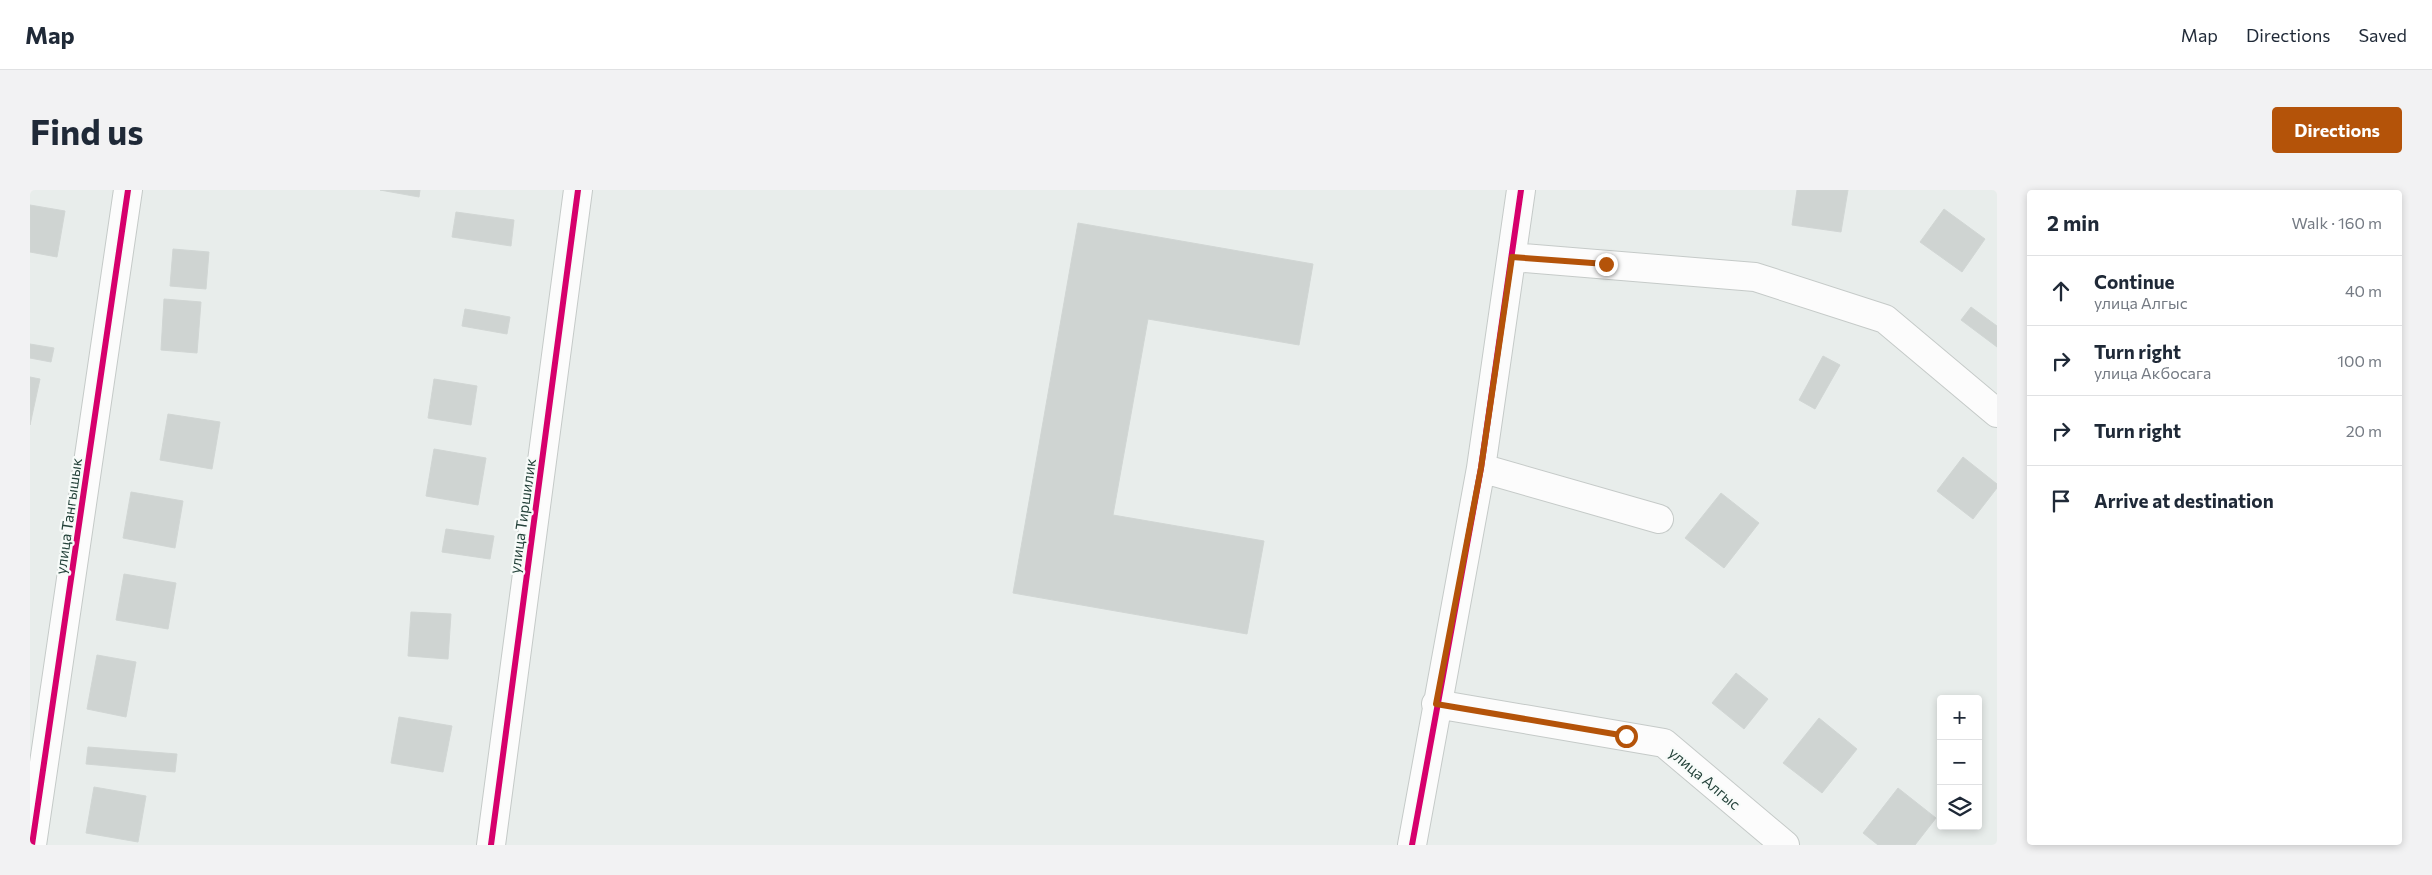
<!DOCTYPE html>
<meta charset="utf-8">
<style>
:root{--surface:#fff;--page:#f2f2f3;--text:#1f2937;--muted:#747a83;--line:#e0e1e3;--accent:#b45309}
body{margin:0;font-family:Commissioner,sans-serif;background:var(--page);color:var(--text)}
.controls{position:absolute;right:15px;bottom:15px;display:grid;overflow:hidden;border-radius:5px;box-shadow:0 2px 8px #0003}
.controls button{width:45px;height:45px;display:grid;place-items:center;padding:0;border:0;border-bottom:1px solid var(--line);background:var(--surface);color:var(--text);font:25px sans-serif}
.stop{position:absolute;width:15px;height:15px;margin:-11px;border:4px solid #b45309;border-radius:50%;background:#fff}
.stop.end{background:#b45309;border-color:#fff;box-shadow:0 1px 5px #0008}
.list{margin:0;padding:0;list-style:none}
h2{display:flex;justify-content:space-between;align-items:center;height:65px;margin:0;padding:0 20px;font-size:21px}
h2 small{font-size:16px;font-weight:400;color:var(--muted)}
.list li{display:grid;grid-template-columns:32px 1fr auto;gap:15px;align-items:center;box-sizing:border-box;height:70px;padding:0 20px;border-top:1px solid var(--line)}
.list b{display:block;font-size:19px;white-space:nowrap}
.list p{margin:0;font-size:16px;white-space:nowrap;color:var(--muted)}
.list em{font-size:16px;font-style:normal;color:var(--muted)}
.icon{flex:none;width:28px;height:28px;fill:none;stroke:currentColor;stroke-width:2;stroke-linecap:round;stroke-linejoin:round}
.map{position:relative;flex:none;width:1967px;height:655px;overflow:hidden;border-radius:5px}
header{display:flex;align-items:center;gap:30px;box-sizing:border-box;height:70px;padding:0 25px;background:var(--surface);border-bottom:1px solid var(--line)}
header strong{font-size:24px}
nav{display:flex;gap:28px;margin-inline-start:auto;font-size:18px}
.intro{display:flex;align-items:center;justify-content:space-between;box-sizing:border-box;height:120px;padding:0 30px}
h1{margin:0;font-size:35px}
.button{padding:12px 22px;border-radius:5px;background:var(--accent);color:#fff;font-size:18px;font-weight:700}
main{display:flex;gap:30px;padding:0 30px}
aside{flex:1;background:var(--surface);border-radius:5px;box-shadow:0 2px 8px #0003}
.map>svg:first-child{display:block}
.building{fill:#cfd4d2;stroke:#d1d6d4}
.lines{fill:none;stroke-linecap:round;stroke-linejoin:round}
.minor-casing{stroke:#c5cac8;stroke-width:30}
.minor{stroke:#fcfcfc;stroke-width:28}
.cycleway-casing{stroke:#f7fbf9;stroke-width:9}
.cycleway{stroke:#d6006c;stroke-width:6}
.route{stroke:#b45309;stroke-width:6}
.labels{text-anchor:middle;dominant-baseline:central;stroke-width:4.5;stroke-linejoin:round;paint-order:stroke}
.street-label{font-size:15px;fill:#24423a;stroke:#f7fbf9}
</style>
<header>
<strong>Map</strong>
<nav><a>Map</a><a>Directions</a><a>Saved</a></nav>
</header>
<div class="intro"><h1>Find us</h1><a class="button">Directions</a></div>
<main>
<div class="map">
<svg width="1967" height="655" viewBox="0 0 1967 655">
<rect width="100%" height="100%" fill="#e8edeb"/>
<path class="building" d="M350,0H390L389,7Z
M1767,0H1818L1811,42L1762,35Z
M0,15L35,21L27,67L0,62Z
M1914,19L1955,49L1932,82L1890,52Z
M426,22L484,30L481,56L422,47Z
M1048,33L1283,74L1269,155L1118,129L1083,325L1234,351L1217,444L983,403Z
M143,59L179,62L176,99L140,96Z
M134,109L171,112L167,163L131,160Z
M1941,117L1967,136V157L1931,130Z
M435,119L480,127L477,144L432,136Z
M0,154L24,158L21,172L0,168Z
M1793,166L1810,175L1785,219L1769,210Z
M0,187L10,189L0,235Z
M404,189L447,196L441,235L398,228Z
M138,224L190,232L182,279L130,270Z
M404,259L456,268L448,315L396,306Z
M1933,267L1967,294V298L1943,329L1907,301Z
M101,302L153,311L145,358L93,348Z
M1691,303L1729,333L1694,378L1655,348Z
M416,339L464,346L460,369L412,362Z
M94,384L146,393L138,439L86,430Z
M381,422L421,424L418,469L378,466Z
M67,465L106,472L96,527L57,519Z
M1706,483L1738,509L1714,539L1682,513Z
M369,527L422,536L413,582L361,573Z
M1789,528L1827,559L1792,603L1753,573Z
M58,557L147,564L145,582L56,574Z
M64,597L116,606L108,652L56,643Z
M1868,598L1906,628L1885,655H1848L1833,643Z"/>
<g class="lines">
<defs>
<path id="minor" d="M1482,67L1725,87L1855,129L1967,223
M1451,278L1629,329
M1406,514L1634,553L1755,655
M2,655L98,0
M461,655L548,0
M1382,655L1451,278L1491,0"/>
</defs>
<use href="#minor" class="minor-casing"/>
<use href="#minor" class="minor"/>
<defs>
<path id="cycleway" d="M2,655L98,0
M461,655L548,0
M1382,655L1451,278L1491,0"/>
</defs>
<use href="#cycleway" class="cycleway-casing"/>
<use href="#cycleway" class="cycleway"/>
</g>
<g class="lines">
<path class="route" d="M1576,74L1482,67L1451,278L1406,514L1596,546"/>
</g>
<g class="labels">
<g class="street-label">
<text transform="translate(38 326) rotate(-82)">улица Тангышык</text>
<text transform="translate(492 326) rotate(-82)">улица Тиршилик</text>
<text transform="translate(1675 588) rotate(40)">улица Алгыс</text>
</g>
</g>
</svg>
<div class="controls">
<button>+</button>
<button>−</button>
<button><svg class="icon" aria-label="layers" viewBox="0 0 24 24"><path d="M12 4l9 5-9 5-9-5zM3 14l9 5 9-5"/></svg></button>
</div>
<div class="stop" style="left:1596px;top:546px"></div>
<div class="stop end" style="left:1576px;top:74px"></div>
</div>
<aside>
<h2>2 min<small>Walk · 160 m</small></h2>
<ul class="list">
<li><svg class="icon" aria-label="ahead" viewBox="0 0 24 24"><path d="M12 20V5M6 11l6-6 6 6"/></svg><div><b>Continue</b><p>улица Алгыс</p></div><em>40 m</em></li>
<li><svg class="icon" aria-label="right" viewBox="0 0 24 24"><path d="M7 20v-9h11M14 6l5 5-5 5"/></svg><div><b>Turn right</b><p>улица Акбосага</p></div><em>100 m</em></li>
<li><svg class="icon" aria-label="right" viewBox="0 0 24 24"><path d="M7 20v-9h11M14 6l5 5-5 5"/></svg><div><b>Turn right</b></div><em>20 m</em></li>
<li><svg class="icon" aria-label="arrive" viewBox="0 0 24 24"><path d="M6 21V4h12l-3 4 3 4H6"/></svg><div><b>Arrive at destination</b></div></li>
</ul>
</aside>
</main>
